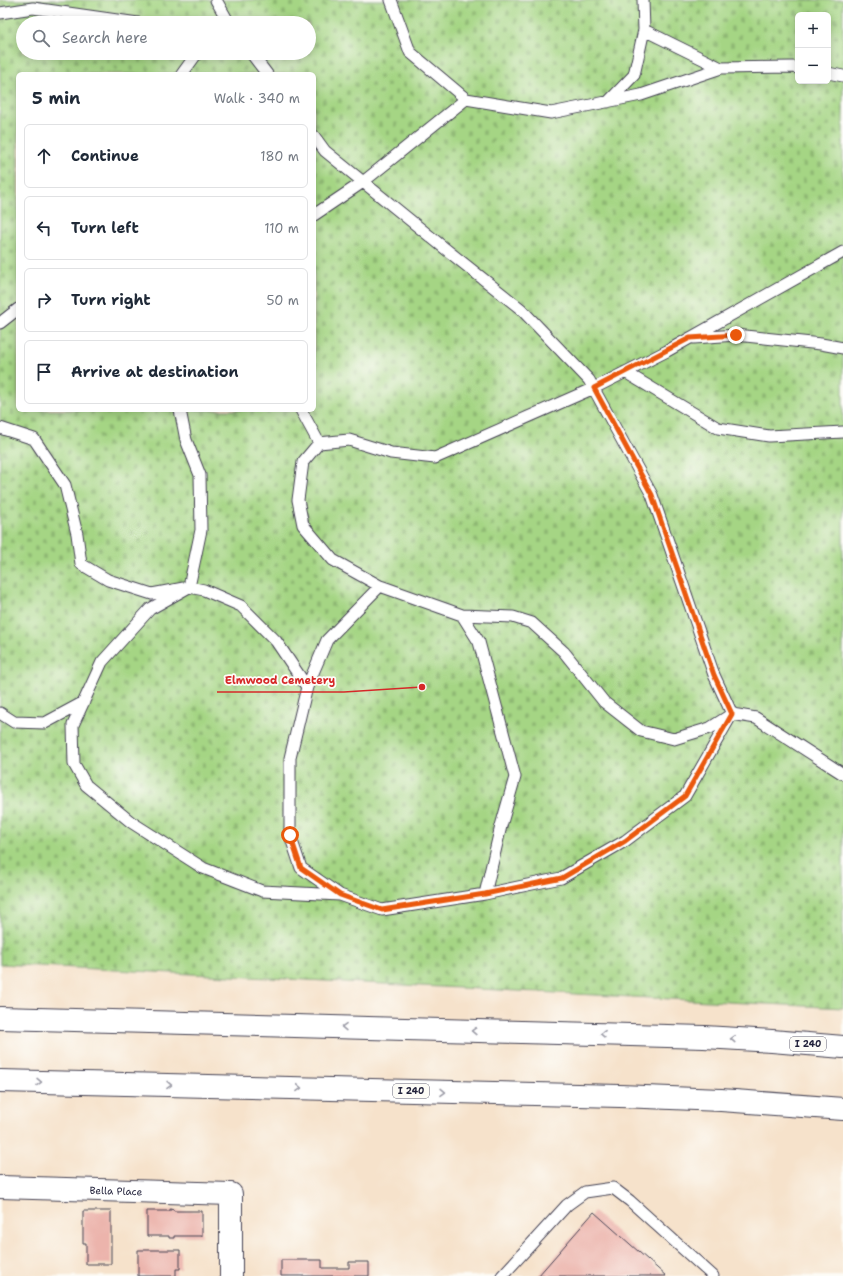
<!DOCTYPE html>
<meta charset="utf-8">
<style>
:root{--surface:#fff;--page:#f2f2f3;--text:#1f2937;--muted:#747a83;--line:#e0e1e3}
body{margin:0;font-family:"Shantell Sans",sans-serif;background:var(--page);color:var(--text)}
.controls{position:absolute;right:12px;top:12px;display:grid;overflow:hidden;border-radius:6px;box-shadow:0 2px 10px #0003}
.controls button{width:36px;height:36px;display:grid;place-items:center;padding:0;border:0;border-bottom:1px solid var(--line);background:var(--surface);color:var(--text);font:20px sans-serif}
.stop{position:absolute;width:12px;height:12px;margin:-9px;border:3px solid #ea580c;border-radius:50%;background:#fff}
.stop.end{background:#ea580c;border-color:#fff;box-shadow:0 1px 4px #0008}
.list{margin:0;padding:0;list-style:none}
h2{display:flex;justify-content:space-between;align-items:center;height:52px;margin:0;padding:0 16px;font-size:17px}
h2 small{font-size:13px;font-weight:400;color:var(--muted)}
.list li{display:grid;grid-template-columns:26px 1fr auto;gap:12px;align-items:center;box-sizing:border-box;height:64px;margin:0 8px 8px;padding:0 8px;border:1px solid var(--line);border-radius:6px}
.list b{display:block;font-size:15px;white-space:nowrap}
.list em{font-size:13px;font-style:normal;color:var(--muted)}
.icon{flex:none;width:22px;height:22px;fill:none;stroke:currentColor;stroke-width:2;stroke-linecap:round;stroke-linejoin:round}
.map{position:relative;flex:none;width:843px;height:1276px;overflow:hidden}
.search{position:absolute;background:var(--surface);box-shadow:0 2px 10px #0003;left:16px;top:16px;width:300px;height:44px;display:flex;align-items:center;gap:10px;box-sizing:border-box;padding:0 14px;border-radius:22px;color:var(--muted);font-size:15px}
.panel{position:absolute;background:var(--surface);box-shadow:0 2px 10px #0003;left:16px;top:72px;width:300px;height:340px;border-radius:6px}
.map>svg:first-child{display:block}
.cemetery{fill:url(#cemetery-stones);stroke:#647c60;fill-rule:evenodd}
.building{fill:#ecb4ac}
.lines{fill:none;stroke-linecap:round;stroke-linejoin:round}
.service-casing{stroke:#423f51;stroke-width:13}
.minor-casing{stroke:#423f51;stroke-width:24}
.motorway-casing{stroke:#423f51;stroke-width:24}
.service{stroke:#fff;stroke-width:11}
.minor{stroke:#fff;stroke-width:22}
.motorway{stroke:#fff;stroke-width:22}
.oneway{stroke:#9c9ca7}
.route{stroke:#ea580c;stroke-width:5}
.labels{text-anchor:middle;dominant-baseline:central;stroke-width:3.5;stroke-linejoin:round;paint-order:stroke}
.shield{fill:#fdfcf7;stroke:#646373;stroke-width:1}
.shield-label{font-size:9px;font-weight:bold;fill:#22223b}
.street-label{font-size:10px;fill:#22223b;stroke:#fdfcf7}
.leader{fill:none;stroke:#d62828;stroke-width:1.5}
.callout-dot{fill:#d62828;stroke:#fdfcf7;stroke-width:1.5}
.callout-label{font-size:11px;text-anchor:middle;font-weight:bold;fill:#d62828;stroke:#fdfcf7;stroke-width:3.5;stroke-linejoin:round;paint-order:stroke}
</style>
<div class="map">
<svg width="843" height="1276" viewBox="0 0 843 1276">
<defs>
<pattern id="cemetery-stones" width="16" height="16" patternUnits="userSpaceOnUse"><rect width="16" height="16" fill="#a5d584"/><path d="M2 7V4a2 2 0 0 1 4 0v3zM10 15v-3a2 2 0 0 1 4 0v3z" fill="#8eb773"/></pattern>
</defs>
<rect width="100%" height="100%" fill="#fdfcf7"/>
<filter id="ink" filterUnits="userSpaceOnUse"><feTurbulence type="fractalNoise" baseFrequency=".025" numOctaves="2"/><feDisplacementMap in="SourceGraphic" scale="8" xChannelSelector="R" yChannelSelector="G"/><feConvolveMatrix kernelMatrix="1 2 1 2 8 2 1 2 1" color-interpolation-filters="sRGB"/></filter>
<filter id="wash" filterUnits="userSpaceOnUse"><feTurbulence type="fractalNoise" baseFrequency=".012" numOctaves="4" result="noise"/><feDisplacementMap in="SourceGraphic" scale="16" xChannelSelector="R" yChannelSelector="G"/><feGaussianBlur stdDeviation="0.9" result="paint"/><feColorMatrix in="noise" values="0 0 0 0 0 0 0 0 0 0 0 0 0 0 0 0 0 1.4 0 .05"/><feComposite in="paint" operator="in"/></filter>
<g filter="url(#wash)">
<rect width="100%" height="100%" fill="#f6e2cb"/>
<path class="cemetery" d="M0,0H843V1008L0,964ZM798,15H828V81H798ZM23,23H309V53H23ZM18,74H314V410H18Z"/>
<g id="blocks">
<path class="building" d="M170,1209L174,1210V1211H202V1236H174V1238H169V1236H147V1211H170Z
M83,1211H111V1264H86V1243H83Z
M594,1212L666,1276H538Z
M138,1250H180V1269H176V1276H138Z
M281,1260H322V1268H349V1262H369V1276H281Z"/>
</g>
</g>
<g filter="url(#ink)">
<use href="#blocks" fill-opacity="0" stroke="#423f51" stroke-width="1"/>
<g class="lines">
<defs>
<path id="service" d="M216,0L229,23
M391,0L410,52L466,99L551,113L641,95L721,68L792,67L798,68
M0,13L33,8L138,23
M644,30L721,68
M251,53L267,74
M828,73L843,76
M182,74L195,56L199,53
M608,102L634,75L644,30L643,0
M314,136L325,151L448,251L521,309L589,380L652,495L714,675L732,714L756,718L843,774
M314,215L363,182L466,99
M0,323L18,309
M694,338L736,335L821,344L843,348
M625,372L718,428L769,436L843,432
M301,410L319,443
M0,428L34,439L65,485L77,534L81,564L108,580L152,594L189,587L201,530L200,475L186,440L180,410
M380,586L327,640L307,687L290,758V835L301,868L340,895L382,910L485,894L561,878L625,841L685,796L732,714L710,728L674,739L641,731L604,702L564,652L532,623L513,617L462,615L383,587L380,586L333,560L303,525L298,500L303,462L319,443L349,440L391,453L435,458L594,388L667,351L843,252
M462,615L479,642L515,777L501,826L485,894
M307,687L276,641L241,606L204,590L189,587L150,609L102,662L73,725L74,764L86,785L131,822L203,868L262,891L340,895
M0,713L14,722L45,723L84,702
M502,1276L567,1205L585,1192L613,1188L630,1201L713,1276"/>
<g id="minor">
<path id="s1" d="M0,1187L231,1194V1276"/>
</g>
<path id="motorway" d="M0,1018L704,1037L772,1041L843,1047
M0,1081L620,1096L721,1100L843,1109"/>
</defs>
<use href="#service" class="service-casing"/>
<use href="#minor" class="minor-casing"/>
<use href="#motorway" class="motorway-casing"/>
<use href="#service" class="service"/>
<use href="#minor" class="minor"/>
<use href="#motorway" class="motorway"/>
</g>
<defs><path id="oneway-chevron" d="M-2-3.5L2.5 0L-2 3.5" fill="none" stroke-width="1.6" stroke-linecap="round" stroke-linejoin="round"/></defs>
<g class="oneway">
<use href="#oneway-chevron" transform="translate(344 1027) rotate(-179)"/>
<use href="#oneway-chevron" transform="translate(474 1031) rotate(-178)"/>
<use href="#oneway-chevron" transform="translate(603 1034) rotate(-178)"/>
<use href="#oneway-chevron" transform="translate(733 1039) rotate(-177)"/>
<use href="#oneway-chevron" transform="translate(39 1082) rotate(1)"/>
<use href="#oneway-chevron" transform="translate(169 1085) rotate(1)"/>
<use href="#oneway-chevron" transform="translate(299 1088) rotate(1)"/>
<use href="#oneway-chevron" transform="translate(443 1092) rotate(1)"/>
</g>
</g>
<g class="lines" filter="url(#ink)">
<path class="route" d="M290,835L301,868L340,895L382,910L485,894L562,878L625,841L685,796L732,714L714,675L652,495L594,388L690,338L736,335"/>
</g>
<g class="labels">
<g class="shield">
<rect x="790" y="1037" width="36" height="14" rx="3"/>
<rect x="393" y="1084" width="36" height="14" rx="3"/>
</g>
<g class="shield-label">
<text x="808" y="1044">I 240</text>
<text x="411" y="1091">I 240</text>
</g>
<g class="street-label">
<text stroke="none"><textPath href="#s1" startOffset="116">Bella Place</textPath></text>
</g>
</g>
<path class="leader" d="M422 687L344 692H217"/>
<circle class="callout-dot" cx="422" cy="687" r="4"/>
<g class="callout-label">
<text x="280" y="684">Elmwood Cemetery</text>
</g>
</svg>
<div class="controls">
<button>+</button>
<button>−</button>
</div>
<div class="stop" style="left:290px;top:835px"></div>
<div class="stop end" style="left:736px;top:335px"></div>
<div class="search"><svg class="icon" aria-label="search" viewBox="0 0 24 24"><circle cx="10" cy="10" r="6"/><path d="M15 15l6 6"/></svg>Search here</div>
<section class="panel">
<h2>5 min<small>Walk · 340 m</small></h2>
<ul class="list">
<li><svg class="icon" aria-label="ahead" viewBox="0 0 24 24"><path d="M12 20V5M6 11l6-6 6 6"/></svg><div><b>Continue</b></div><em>180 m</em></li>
<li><svg class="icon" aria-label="left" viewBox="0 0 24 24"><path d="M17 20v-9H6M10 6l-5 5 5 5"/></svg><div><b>Turn left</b></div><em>110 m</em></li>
<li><svg class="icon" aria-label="right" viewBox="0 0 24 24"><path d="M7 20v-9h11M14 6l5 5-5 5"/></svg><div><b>Turn right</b></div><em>50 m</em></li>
<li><svg class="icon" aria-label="arrive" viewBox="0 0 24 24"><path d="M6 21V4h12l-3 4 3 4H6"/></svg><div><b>Arrive at destination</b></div></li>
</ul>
</section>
</div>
